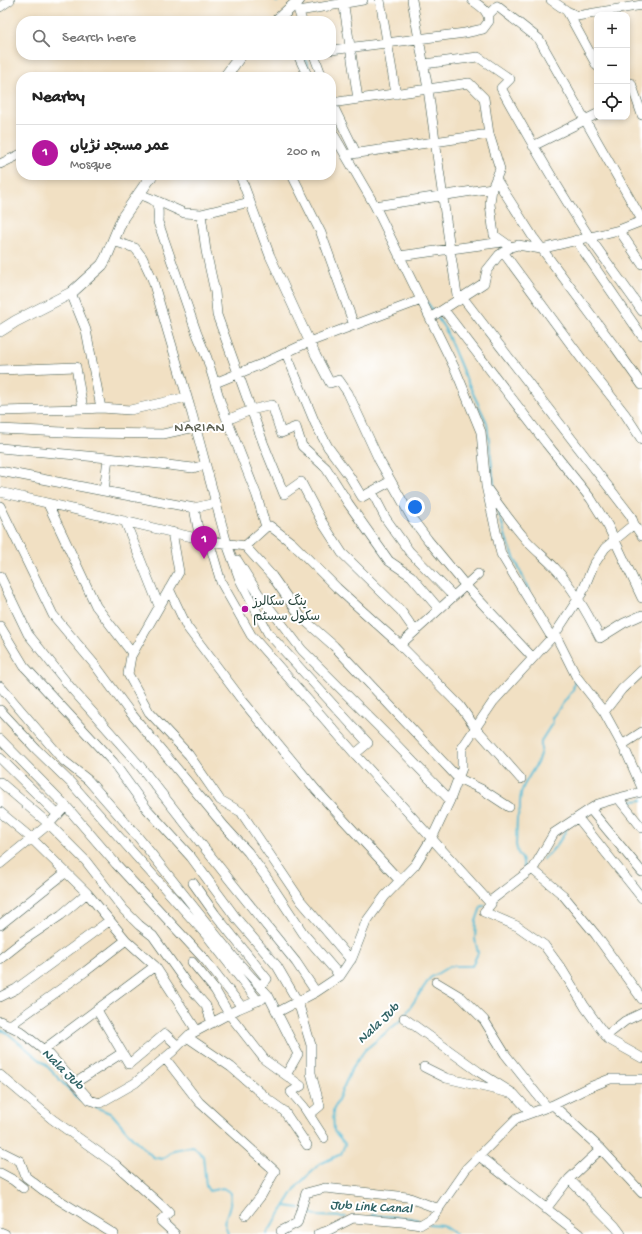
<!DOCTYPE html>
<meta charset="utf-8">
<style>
:root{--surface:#fff;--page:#f6f6f6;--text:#222;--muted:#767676;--line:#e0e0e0;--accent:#b5179e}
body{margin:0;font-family:"Gochi Hand","Playpen Sans Arabic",sans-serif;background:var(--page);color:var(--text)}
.controls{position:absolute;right:12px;top:12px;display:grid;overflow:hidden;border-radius:8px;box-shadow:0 2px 6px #0003}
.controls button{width:36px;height:36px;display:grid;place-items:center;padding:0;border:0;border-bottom:1px solid var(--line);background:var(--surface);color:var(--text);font:20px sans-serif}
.you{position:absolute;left:415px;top:507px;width:14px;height:14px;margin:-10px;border:3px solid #fff;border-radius:50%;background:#1a73e8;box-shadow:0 0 0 6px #1a73e833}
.badge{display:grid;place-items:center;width:26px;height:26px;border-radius:50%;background:var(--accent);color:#fff;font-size:13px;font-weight:700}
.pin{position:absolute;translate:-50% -33px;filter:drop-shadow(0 1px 2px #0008)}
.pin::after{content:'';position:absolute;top:21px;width:14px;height:12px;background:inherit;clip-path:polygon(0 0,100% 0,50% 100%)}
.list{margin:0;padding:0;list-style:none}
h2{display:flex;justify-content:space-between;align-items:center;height:52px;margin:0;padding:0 16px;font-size:17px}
h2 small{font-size:13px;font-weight:400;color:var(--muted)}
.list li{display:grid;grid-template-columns:26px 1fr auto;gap:12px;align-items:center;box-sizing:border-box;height:56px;padding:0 16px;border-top:1px solid var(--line)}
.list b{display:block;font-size:15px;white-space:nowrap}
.list p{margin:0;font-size:13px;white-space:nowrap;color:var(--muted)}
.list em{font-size:13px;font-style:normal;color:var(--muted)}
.icon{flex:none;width:22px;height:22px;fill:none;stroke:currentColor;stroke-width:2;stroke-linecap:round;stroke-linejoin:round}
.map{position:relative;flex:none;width:642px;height:1234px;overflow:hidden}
.search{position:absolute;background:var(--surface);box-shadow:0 2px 6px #0003;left:16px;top:16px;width:320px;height:44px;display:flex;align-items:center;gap:10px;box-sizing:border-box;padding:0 14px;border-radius:16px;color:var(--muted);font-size:15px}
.panel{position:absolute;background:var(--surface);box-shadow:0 2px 6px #0003;left:16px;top:72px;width:320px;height:108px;border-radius:16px}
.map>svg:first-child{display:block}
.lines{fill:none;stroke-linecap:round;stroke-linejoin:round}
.stream{stroke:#58bcd6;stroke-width:2}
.minor-casing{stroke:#3e5549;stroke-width:10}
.major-casing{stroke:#3e5549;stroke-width:12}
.minor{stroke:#fff;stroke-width:9}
.major{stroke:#fff;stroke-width:11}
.poi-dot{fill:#b5179e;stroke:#fff;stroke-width:1.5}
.labels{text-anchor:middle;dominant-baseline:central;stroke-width:4;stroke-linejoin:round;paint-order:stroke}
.poi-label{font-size:13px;fill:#1f3d34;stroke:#fff;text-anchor:start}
.neighbourhood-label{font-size:14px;letter-spacing:1px;fill:#5e6153;stroke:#fff}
.water-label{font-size:14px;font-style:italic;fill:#306365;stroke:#fff}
</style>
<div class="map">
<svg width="642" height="1234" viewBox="0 0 642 1234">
<rect width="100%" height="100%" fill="#fff"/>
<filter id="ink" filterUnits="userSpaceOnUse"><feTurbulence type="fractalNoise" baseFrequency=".025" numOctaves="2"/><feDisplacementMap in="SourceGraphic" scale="8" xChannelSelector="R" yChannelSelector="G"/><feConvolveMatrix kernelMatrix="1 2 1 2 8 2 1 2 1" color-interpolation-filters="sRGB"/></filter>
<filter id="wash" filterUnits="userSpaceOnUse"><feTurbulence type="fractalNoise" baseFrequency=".012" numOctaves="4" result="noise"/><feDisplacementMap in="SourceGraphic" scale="16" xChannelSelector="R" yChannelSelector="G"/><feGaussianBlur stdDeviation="0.9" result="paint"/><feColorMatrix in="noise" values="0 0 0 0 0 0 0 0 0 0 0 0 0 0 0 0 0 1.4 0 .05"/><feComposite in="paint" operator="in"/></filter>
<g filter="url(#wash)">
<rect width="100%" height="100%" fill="#f1e0c3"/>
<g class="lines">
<path class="stream" d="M275,0L277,2
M304,55L309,69
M331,121L334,128
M427,302L434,312
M437,317L445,329L464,374L487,423L495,493
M499,513L507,541L529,591
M625,802L642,800
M543,859C554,850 561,841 567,828
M525,871L522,859L518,853L516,845L517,818L520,809V802L521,793L524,785L537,763L541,751V741L553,722L552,718L573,690L575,679
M405,1015L430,978L450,966H472L478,953L475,939L476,921L481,907L485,905
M0,1030L6,1032L45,1064L79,1100L112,1114L132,1137L153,1157L162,1159L174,1150L193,1146L203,1156L206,1186L209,1191L223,1188L231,1193L230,1206L224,1222L228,1234
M285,1206L300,1208
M304,1210L317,1216L346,1217
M372,1215L411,1218L418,1220
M429,1224L442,1225L455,1234
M267,1234L297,1186L320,1164L341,1154L345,1144L334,1131L333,1111L352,1068L365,1050L401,1020"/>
</g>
</g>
<g filter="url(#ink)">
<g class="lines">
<defs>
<path id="minor" d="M343,0L358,99
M380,0L396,94
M412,0L428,89L469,83L484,98L489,134L500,169L492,188L490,204L494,235L511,247
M551,0L567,11L577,16L642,5
M297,6L302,21
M0,7L10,0
M299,11L363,0
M567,11L597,66
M488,15L497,6L539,39L642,220
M331,50L465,33L483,29L489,21C488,10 481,7 472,0
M298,55L308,77
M314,55L322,77
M424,64L478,57L510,79L501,88C529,139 558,189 590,238C607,263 625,286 642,311
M627,85L631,83L642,115
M331,102L356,153
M331,103L428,89L450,249L458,301
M331,130L375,206L432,322
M533,146L597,114
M345,155L489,134
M0,164L21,154
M240,175L270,256L316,356L330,383L339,380L348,393L379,460L413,520L428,540L466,586L533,658
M292,175L321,233L354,325
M496,179L533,237L615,347L642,385
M138,194C158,200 159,202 158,222L197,334L207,358L222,407L257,496L266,527
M153,199L184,213L201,214L250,202
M375,206L492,188
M201,214L206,251L215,292L217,315L264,445L284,494L301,482L322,522L342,553L401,611L415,631
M619,230L642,264
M576,240L642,336
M113,241L135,248L142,257L152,278L192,414L227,544L240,580L268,633L368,743L355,754L251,635L221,582L209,541
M503,252L581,358L625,414L642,440
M399,256L503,242
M71,293L86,330L101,408L83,409
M463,298L631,516L634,524L642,536
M444,310L546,443L591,499L608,526L642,598
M286,353L315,423L328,447L350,477L362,497L391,481
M0,370L76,367L83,409L0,411
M215,383L259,365L309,342L421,300
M101,408L130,410L187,397
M227,420L251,410L272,405L281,433L296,427L302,446L326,468L348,503L389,561L411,576L439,609
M0,429L84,433L163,434L195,427
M0,448L108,458L104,491L0,471
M108,458L193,468L205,465
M488,490C500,507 513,525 527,541C536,551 547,559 556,569C574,589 588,614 600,638L624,623L642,615
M104,491L194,508L200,539
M0,492L209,541L245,546L266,527L270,526L292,543L337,588L397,642L460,706L475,727L521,779
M372,492L386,519L409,551L453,596
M48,504L96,606L132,653
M0,506L53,615L95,665L129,711L225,827L248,852L266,877L303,933L340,976
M194,508L215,503
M125,521L159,606
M172,532L179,572L131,656L128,674L149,712L189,755L220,800L241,812L301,901L351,960
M245,546L272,576L301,617L334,646L458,778L483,790L509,807
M237,560L258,593L302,650L388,736L450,800
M0,576L28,634L71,688L140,766L232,883L296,962L316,992
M169,589L187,627L242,700L316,790L400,881
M0,626L24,666L113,762L147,809L191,857L236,918L277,966L298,1002L311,1045V1073L320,1106L309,1115
M555,634L576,676L604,712
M552,638L501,554L486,486L481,432L456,371L430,318L484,283L487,270L499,255L511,247L518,245L541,249L619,230L642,221
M400,645L478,574
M642,670L622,689L604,712L627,754L642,788
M0,686L64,761L88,780L138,837L236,960L268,995L298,1054L286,1075
M0,710L36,749L71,783L208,937L258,1001
M0,739L66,806L116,864L206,961L242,1007
M622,745L642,732
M355,754L491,904L484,912L517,926L544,945L563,971L585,1007L608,1039L642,1058
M0,758L58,815
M0,782L49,824L85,860L124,910L139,925L153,936L187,984L206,1006L212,1023
M618,798L642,828
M590,809L642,872
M0,812L31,838L87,893L126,940L155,966L197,1031
M578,818L642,898
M0,864L49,824L66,806
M533,869L554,833L598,804L618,798L642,792
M193,883L215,914L267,979L260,986
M489,902L532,869L563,895L596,935L642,999
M0,925L65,873
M0,959L24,940L61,915L87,893
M192,962L215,990L229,1014L265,1060L301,1086L291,1092L304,1107L324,1138
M436,982L461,997L484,1020L505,1054L547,1107
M0,997L16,989L109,921
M97,1010L129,1064L165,1034L178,1046
M278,1012L316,992L340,976L352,958L366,922L385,896L415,865L433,836L450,800L462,768V748L493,702L555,634L582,593L593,566L605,548L634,524
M404,1018L479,1072L514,1094
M0,1021L20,1031L50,1055L90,1100L100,1103L135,1083L172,1052L189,1035L238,1009L262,999
M9,1026L86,971L126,940
M606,1036L625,1021L642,1013
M187,1037L231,1067L270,1101L284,1111L307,1145
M43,1050L155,966
M165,1058L199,1102L275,1171L261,1196L246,1215
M424,1067L446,1078L514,1094L531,1113
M0,1075L52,1119L115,1164L162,1206L169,1213L161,1221L175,1234
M75,1083L122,1053
M601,1149L642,1193
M0,1151L20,1161L26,1177L43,1190L114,1234
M479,1156L579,1234
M0,1173L13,1180L23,1188
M569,1179L615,1226L621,1234
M546,1209L569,1179L601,1149L553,1105
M281,1231L297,1223L306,1193L325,1188L407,1197L439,1209
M0,1232L5,1234
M318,1234L327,1231L353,1218L402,1222L420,1225L432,1218L466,1169L517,1118L553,1105L590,1087L610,1079H642"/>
<path id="major" d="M276,21L299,0
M225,77L241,55
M0,331L16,321L71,293L102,265L106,258L123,217L152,175"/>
</defs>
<use href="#minor" class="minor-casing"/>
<use href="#major" class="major-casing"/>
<use href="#minor" class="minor"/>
<use href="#major" class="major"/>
</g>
</g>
<circle class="poi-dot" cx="245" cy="609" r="4"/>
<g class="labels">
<g class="poi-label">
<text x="253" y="602">ینگ سکالرز<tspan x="253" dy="15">سکول سسٹم</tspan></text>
</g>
<g class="neighbourhood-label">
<text x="200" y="428">NARIAN</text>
</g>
<g class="water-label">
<text transform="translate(379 1024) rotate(-44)">Nala Jub</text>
<text transform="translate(62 1070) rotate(44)">Nala Jub</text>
<text transform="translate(371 1208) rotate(3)">Jub Link Canal</text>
</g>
</g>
</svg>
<div class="controls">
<button>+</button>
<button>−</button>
<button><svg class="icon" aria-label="locate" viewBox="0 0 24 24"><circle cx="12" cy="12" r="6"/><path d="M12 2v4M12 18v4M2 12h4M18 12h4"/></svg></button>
</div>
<div class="you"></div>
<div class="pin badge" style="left:204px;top:559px">1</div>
<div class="search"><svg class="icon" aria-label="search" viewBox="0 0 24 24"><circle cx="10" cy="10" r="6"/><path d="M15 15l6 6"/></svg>Search here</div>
<section class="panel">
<h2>Nearby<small></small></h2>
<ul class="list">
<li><span class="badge">1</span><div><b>عمر مسجد نڑیاں</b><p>Mosque</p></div><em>200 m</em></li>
</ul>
</section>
</div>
